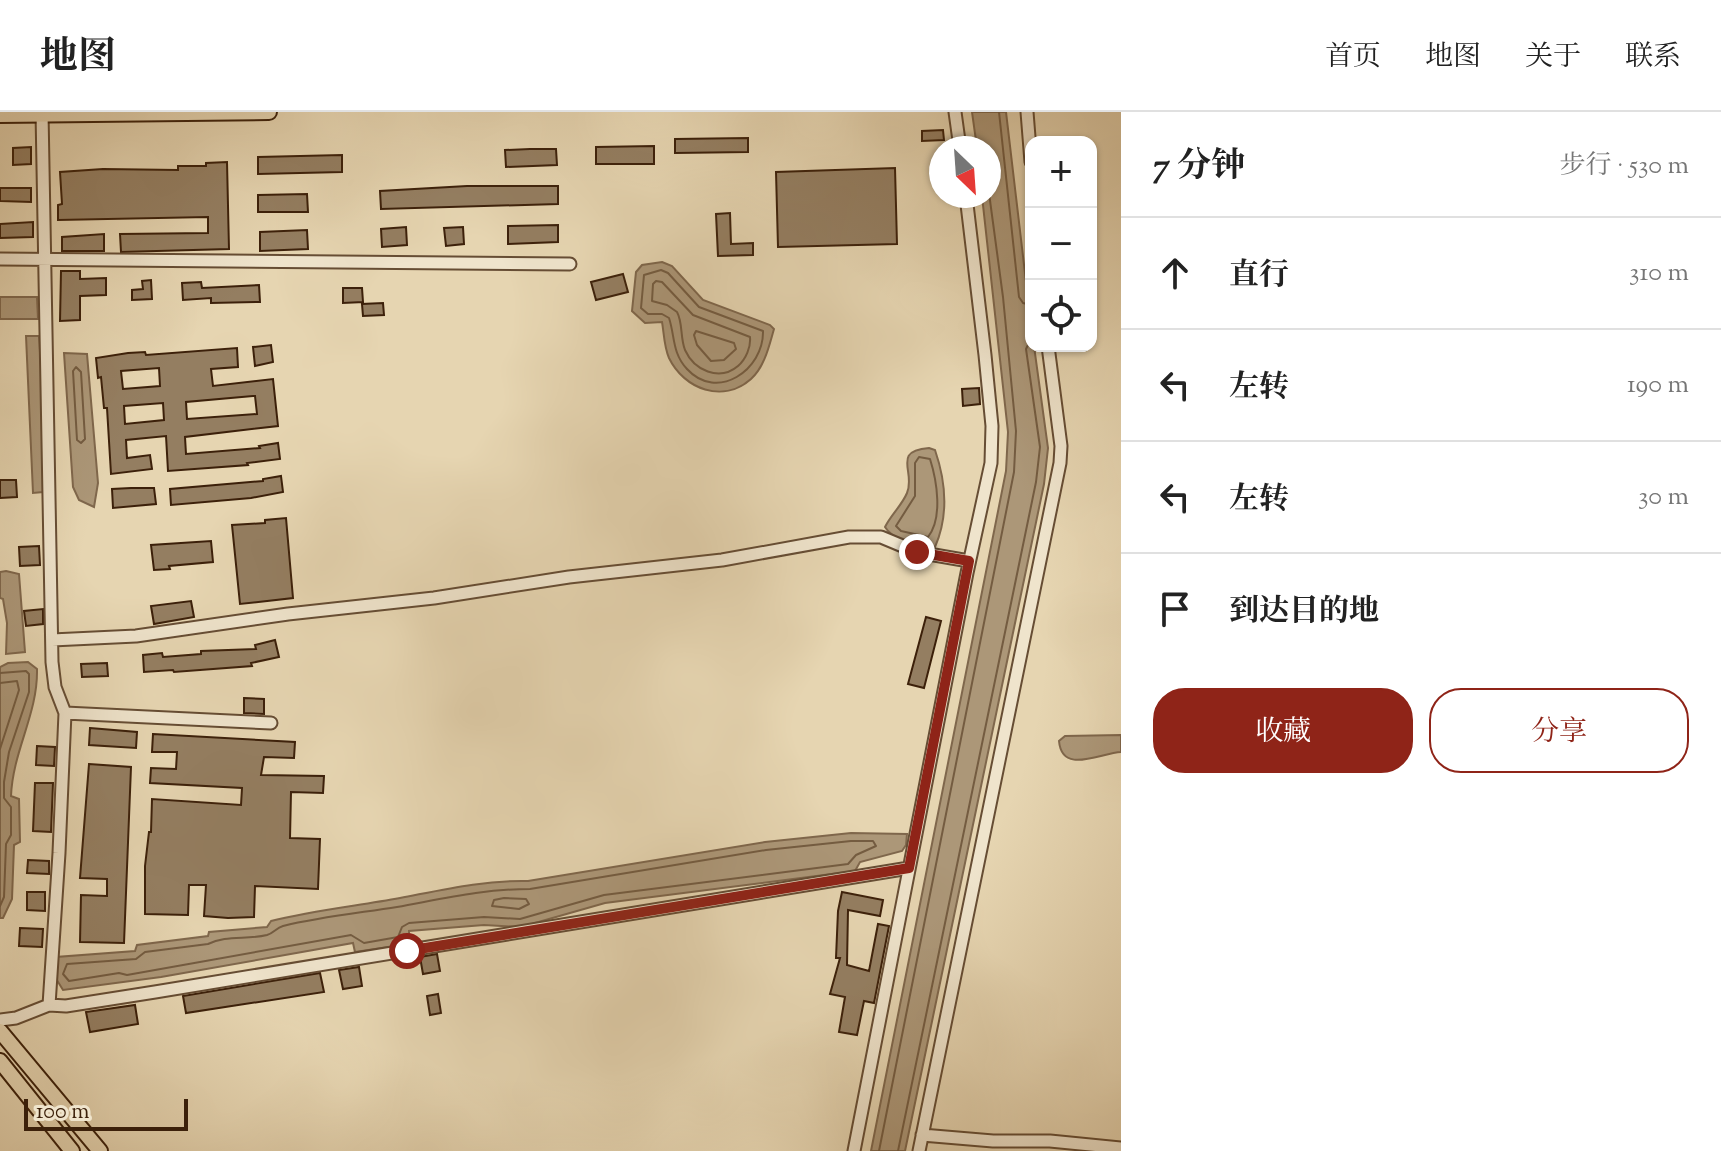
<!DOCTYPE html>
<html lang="zh">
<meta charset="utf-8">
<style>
:root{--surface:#fff;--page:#f2f2f2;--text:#222;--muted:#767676;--line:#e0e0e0;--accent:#8f2418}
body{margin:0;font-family:"Sorts Mill Goudy","Noto Serif SC",serif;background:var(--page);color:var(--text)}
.controls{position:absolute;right:24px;top:24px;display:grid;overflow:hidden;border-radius:16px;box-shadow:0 2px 6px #0004}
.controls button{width:72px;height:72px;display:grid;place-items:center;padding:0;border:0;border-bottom:2px solid var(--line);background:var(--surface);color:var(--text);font:40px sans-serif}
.compass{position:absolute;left:929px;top:24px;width:72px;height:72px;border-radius:50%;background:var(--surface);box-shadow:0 2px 6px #0004;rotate:155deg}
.scale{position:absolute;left:24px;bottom:20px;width:164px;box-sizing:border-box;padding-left:8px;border:4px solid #3c200a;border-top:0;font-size:22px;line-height:28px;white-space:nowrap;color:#3c200a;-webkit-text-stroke:6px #efe4cc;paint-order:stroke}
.stop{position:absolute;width:24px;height:24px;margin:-18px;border:6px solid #8f2418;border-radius:50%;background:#fff}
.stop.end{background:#8f2418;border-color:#fff;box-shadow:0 2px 8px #0008}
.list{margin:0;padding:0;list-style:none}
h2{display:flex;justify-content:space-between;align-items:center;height:104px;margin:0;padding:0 32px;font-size:34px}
h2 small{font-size:26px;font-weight:400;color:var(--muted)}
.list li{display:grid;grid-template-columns:52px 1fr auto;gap:24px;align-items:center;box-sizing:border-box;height:112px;padding:0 32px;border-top:2px solid var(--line)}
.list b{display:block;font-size:30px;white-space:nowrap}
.list em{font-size:26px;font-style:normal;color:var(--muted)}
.actions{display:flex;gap:16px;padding:24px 32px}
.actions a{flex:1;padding:18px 0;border:2px solid var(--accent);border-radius:32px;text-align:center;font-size:28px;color:var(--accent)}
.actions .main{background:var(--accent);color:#fff}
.icon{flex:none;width:44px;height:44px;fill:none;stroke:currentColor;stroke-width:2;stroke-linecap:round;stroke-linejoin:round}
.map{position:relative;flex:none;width:1121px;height:1039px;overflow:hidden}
header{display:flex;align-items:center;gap:48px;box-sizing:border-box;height:112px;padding:0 40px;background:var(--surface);border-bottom:2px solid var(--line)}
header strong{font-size:38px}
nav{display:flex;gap:44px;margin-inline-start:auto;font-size:28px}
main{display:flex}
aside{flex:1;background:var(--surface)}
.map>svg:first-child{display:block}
.water{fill:#ac9778;stroke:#7f674c;stroke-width:2}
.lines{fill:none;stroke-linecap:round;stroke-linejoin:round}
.shore{stroke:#745c41;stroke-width:2}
.building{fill:#947e61;stroke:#3c200a;stroke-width:2;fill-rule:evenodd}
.minor-casing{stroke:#664d34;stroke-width:15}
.major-casing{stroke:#3c200a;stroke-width:18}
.minor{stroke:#efe4cc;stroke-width:11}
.major{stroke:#e6d5b1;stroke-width:14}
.route{stroke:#8f2418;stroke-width:10}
</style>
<header>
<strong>地图</strong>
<nav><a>首页</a><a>地图</a><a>关于</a><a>联系</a></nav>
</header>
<main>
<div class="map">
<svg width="1121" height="1039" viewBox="0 0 1121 1039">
<rect width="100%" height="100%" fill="#e6d5b1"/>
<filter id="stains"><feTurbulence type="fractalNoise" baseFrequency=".0025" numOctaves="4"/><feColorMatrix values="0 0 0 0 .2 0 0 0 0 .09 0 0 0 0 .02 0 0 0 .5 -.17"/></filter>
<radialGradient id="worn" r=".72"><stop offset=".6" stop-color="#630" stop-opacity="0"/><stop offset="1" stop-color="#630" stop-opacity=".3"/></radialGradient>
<path class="water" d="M972,0H1006L1031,212V234H1034L1048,336L1044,372L905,1039H871L1006,359L1008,320L982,84H989V36H977Z
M662,150L672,154L703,188L770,213L774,217C769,234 765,254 751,267C723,292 684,277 669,246C664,235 664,221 662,210L645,211L632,199L636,160L642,153Z
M0,185H37L38,207H0Z
M26,224H39L43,288V380L33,381Z
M64,241L87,242L98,371L94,395L79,388L73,375Z
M929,336L935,338C946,370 949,403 935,435C918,432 894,430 885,415C891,403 902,393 907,381C916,360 891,339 929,336Z
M6,459L19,462L25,540L6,542L7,511L3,487L0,486V460Z
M28,550L37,557C38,602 13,638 11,684L19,687L20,730L14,733L12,787L3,806H0V555L8,551Z
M1121,623V640C1100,641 1062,663 1059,629L1065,624Z
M851,721L907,722L906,733L902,739L860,750L855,759L605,791L521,815L484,813L409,819V832L355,840L353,831L161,865L63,878L55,865L56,845L135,839L137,833L208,824L209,820L267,815L271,809C314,798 357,794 400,786C442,778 484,768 528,769L765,730Z"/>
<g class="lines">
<path class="shore" d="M999,0L1019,185L1023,191L1031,193
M661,158L668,161L699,195L763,219C764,258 717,290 687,257C672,241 675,224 669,206L662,202H648L641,196L644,163Z
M656,169L662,170L693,203L750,225C751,235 746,247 738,254C719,270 694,258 685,238C680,225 683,211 677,200L667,193L652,189L653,172Z
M696,219L734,231L736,237L724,248L711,249L697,233L694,223Z
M76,255L81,260L85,327L81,331L77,328L73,259Z
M919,345L930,347C937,369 943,406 928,425L901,419L896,414L915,384V351Z
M0,561L26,559L29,562V580L9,640L4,670V686L11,695V723L6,732L4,785L0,794
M0,571L17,569L19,578L0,637
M851,729H873L876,734L856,743L848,752L604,783L520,807L484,805L409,811L402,815L398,825L364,831L351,823L127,863L119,861L69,869L63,862L67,852L136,847L145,840L208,832C226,823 247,828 267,823C274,821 276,816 283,814C320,805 359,801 397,795C442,787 484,777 530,777L766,738Z
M504,786L526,787L529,792L519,797L492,794L494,788Z
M879,1039L1014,360L1016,319L1003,185L989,81
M898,1039L1036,370L1040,335L1026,237L1031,227"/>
</g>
<path class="building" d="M943,18L944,28L922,29V19Z
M748,26V40L675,41V27Z
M654,34V52H596V35Z
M31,35V52L13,53V36Z
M530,37H556L557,53L506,55L505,38Z
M342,43V60L258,62V45Z
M227,50L229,137L121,140L120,122L208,121V105L58,108V93L62,92L60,60L103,57L178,58V54H206V51Z
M895,56L897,132L778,135L776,60Z
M467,74H558V92L381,97L380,79Z
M0,76H31V90L0,89Z
M307,82L308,100H258V83Z
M730,101L731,132L753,131V143L718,144L716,102Z
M33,110V125L0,126V112Z
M558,113V130L508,132V114Z
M406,115L407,133L382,135L381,117Z
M463,115L464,132L446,134L444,116Z
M307,118L308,137L260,139V120Z
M104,122V139H62V125Z
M61,159H80V167L106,166V183L80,184V208L60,209Z
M623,162L628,180L596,188L591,170Z
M151,168L152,187L132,188V178L143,177L142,169Z
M201,170L202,176L259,173L260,190L211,191V186L183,188L182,171Z
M343,176H362L363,190L343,191Z
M383,191L384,203L363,204L362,192Z
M271,233L273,250L255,254L253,235Z
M237,236L238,255L211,257L213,274L273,267L278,314L185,325L186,342L260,336L259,334L278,331L280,347L247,351L248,353L168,359L166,324L126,328L127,346L150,343L152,357L111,362L107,296H104L101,265L98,266L96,246L128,241L145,240L146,243ZM159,256L160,274L123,277L121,259ZM253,284H255L257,302L187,307L186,290ZM163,291L164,308L125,312L124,294Z
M979,276L980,292L963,294L962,277Z
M281,364L283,380L251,386L171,393L170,377L263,369V367Z
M0,368H16L17,385L0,386Z
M131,376H154L156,392L113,396L112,377Z
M286,406L293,486L240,492L232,413L265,411V408Z
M211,429L213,450L169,454L170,457L154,458L151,433Z
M39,434L40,453L20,454L19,435Z
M191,489L194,505L154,512L151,494Z
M43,497V512L26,514L24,499Z
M926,505L941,509L924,576L908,572Z
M275,528L279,545L251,551L252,554L174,560L173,558L144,560L143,543L162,541L163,545L201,542V539L256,537L255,533Z
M107,551L108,564L82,565L81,552Z
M244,586L264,587V602L244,601Z
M90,616L137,620L136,636L89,633Z
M153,622L295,630L294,646L264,645L261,663L324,664L323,681L291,680L290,726L320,727L318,777L255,774L254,805L228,806L204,804L206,773H189L188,803L145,802V754L149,720H151L152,687L241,693L242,676L150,671L151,656L176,657L177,640H152Z
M37,634L55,635L54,654L36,653Z
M89,652L131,655L124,831L80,830L81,783L107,784V767L80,766Z
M35,671H53L51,720L33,719Z
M28,748L49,749V762L27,761Z
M27,780H45V799L27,798Z
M842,780L883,788L880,804L848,798L847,853L869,859L878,812L889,814L874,891L864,889L857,923L839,920L845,885L830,882L840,846H836L838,799Z
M20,816L43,817L42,835L19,834Z
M437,842L440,859L423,862L420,845Z
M359,855L362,874L343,877L339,858Z
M320,861L324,880L186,901L183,884Z
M438,882L441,901L430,903L427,884Z
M135,893L138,912L90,920L86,900Z"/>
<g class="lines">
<defs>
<path id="minor" d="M955,0L960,36
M1027,0L1031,50
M0,147L570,152
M52,528L136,524L288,502L434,486L569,465L722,448L849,425H881L917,440L969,449
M65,601L271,611
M49,893L66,894L155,880L909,756
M0,908L16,906L49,893L59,741L65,601L55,575L52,550L42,0
M922,1023L993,1029H1050L1121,1036
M854,1039L967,461L991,351L992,314L985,243L966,84
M919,1039L1060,351L1061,334L1048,234"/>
<path id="major" d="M0,3L269,0
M0,919L100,1039
M0,949L72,1039"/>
</defs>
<use href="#minor" class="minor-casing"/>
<use href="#major" class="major-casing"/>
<use href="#minor" class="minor"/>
<use href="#major" class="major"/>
</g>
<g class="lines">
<path class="route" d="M407,839L909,756L969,449L917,440"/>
</g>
<rect width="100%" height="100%" filter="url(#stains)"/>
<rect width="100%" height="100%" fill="url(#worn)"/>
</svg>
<div class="controls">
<button>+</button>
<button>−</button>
<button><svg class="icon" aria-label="locate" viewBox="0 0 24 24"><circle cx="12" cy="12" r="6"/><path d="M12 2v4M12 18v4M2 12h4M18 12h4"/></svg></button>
</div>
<svg class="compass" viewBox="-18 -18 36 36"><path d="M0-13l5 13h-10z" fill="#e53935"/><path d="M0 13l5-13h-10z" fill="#767676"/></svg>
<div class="scale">100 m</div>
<div class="stop" style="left:407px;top:839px"></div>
<div class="stop end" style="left:917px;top:440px"></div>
</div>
<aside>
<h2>7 分钟<small>步行 · 530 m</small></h2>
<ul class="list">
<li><svg class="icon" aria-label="ahead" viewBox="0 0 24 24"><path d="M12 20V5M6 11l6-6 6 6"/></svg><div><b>直行</b></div><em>310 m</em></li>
<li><svg class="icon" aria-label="left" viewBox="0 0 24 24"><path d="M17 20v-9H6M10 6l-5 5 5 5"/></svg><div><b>左转</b></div><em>190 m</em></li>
<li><svg class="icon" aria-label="left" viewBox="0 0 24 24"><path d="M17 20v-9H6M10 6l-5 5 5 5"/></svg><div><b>左转</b></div><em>30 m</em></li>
<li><svg class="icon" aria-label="arrive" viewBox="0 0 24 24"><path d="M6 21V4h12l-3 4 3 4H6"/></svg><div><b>到达目的地</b></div></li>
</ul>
<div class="actions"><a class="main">收藏</a><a>分享</a></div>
</aside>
</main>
